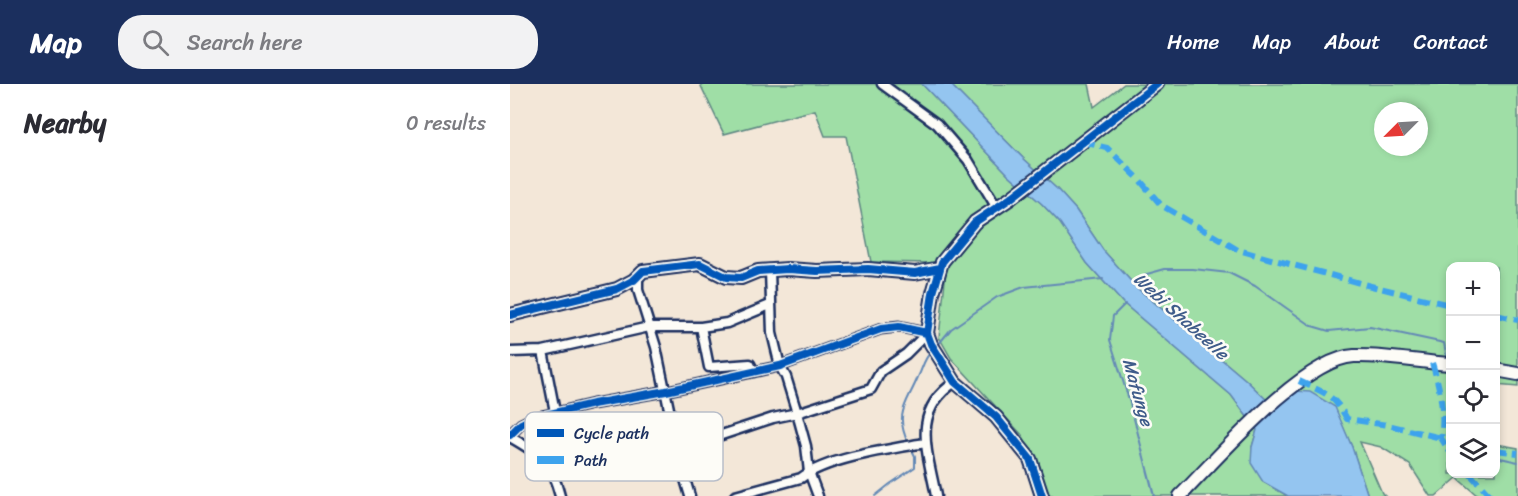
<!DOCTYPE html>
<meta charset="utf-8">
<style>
:root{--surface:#fff;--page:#f2f2f3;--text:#2b2b33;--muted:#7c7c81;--line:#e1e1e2;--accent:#1b2f5e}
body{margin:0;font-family:Sriracha,sans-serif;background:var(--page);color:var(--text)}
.controls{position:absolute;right:18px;bottom:18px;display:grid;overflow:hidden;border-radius:12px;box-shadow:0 3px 9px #0003}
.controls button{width:54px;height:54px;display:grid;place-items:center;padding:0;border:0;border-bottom:2px solid var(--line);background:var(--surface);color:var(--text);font:30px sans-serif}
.compass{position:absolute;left:864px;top:18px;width:54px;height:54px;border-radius:50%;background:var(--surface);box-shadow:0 3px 9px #0003;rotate:246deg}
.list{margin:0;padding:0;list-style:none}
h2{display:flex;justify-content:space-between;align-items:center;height:78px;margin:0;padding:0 24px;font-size:26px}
h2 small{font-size:20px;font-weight:400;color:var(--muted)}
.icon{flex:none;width:33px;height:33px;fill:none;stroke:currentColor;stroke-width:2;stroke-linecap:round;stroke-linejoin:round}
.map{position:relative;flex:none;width:1008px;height:412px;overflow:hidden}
header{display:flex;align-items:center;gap:36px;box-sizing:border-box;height:84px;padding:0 30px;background:var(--accent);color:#fff}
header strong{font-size:28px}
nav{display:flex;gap:33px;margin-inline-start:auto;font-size:21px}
.search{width:420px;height:54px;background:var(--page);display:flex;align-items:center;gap:15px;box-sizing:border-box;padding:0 21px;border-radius:24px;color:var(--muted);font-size:22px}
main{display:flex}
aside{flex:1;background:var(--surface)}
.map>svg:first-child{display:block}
.green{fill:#9fdea6;stroke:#5d8682;stroke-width:1.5;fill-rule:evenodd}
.water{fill:#94c5f0;stroke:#6489b6;stroke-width:1.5}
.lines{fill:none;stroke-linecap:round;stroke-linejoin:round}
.stream{stroke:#6489b6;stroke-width:2}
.street-casing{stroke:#1b2f5e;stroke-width:13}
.secondary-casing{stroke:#1b2f5e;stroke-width:16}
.street{stroke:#fdfcf7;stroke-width:8}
.secondary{stroke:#fdfcf7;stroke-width:12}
.quiet{stroke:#3da3ed;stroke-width:6;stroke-dasharray:12 6;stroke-linecap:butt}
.cycleway-casing{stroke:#fdfcf7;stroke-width:11}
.cycleway{stroke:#0057b8;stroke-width:8}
.labels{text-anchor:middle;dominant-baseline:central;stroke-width:5;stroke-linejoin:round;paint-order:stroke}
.water-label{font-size:18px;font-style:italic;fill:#3f5c8a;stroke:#fdfcf7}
.key{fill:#fdfcf7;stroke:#b9bec9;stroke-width:1.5}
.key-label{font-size:16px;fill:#1b2f5e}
</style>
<header>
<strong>Map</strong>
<div class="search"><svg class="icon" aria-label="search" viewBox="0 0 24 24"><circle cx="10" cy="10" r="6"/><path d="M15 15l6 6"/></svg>Search here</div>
<nav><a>Home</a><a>Map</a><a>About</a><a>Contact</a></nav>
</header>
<main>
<aside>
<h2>Nearby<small>0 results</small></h2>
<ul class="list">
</ul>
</aside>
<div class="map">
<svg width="1008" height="412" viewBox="0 0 1008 412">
<rect width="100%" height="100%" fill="#f3e7d8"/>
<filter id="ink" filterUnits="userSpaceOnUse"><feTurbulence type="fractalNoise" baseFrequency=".0167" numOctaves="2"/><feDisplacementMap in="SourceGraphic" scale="12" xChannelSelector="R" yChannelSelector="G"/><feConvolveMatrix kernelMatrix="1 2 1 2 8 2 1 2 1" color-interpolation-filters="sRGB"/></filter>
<g filter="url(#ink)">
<path class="green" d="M190,0H412L498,90L532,120L550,139L577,179L613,219L721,311L747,346L742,363L753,398L778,412H540L512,351L441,274L429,253L436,187L424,179L361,178L336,52H315L305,26L214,50Z
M440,0H579L584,23L614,0H1008V303L986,301V183H940V390H986V360L1008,364V412H968L947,394L926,412H920L900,381L871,363L850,358L872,409L875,412H858L842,363L824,323L765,324L736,296L627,204L593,166L566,126L547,105L513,74ZM873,27H909V63H873Z"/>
<path class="water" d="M412,0H440L513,74L547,105L566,126L593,166L627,204L736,296L765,324L785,307L800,308L825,323L842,363L858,412H778L753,398L741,379L742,363L747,346L721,311L613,219L577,179L550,139L532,120L498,90Z"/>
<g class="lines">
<path class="stream" d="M622,201L637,190L655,185H683L719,189L745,202L802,242L819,247L860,243L925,257L934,259L937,275
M615,220L603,232L600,256L620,319L644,412
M427,262L441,245L487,213L514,203L593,195
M937,284L940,355
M398,359C384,329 397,320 408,293C413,284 413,276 421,268
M986,373L1008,378
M365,412L380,400L405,383V372L401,364"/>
<defs>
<path id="street" d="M372,0L427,40L458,76L487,124
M260,186L262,249L270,282L276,293L287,329L296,362L299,388L308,412
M128,192V206L146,263L171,382L180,412
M191,243L199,283L240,280L244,288
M33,267L45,328
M0,268L33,267L139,243H191L217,239L260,221
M0,351L11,340L23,334L83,320L156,307L270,282L371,245L389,243L417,249
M0,353C30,370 41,377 50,412
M45,390L142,374L263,334L287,329L361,305L371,287L396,270L417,249
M225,412L291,394C319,373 381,365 415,359
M426,412C418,368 400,328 445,298"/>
<path id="secondary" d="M0,231L107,205L124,196L133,187L190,180L216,193L231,194L248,187L278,185L307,187L358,185L405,189L430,184
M986,286L1008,290
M532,412L520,375L486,333L445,298L421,260L417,249L423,209L432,178L465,138L501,114L647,0
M670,412C707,375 792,275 844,272C875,271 909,278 940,280"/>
</defs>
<use href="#street" class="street-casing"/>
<use href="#secondary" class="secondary-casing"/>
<use href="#street" class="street"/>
<use href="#secondary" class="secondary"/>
<path class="quiet" d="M573,58L597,64L628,94L651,121L728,166L857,201L940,221
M986,231L1008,236
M922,279C930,303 935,329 931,354L940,368
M789,297C814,309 823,309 837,335L878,341L931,354
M986,366L1008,369
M960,390L980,412"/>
<defs>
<path id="cycleway" d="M0,231L107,205L124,196L133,187L190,180L216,193L231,194L248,187L278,185L307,187L358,185L405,189L430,184
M0,351L11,340L23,334L83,320L156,307L270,282L371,245L389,243L417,249
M532,412L520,375L486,333L445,298L421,260L417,249L423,209L432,178L465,138L501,114L647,0"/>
</defs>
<use href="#cycleway" class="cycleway-casing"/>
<use href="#cycleway" class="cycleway"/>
</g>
</g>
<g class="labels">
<g class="water-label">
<text transform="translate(671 232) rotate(42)">Webi Shabeelle</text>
<text transform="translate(628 308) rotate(74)">Mafunge</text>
</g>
</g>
<rect x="15" y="328" width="198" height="69" rx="9" class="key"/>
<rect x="27" y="345" width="27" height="8" fill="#0057b8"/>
<rect x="27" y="372" width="27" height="8" fill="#3da3ed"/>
<g class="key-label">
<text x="64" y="355">Cycle path</text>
<text x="64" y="382">Path</text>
</g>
</svg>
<div class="controls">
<button>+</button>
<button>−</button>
<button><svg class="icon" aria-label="locate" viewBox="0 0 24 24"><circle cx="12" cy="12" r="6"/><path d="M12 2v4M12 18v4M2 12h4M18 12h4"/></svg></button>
<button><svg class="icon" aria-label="layers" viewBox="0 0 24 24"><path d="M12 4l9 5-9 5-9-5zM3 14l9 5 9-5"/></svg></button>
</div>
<svg class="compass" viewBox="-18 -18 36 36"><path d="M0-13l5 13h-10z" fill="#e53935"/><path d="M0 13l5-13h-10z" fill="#7c7c81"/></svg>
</div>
</main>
